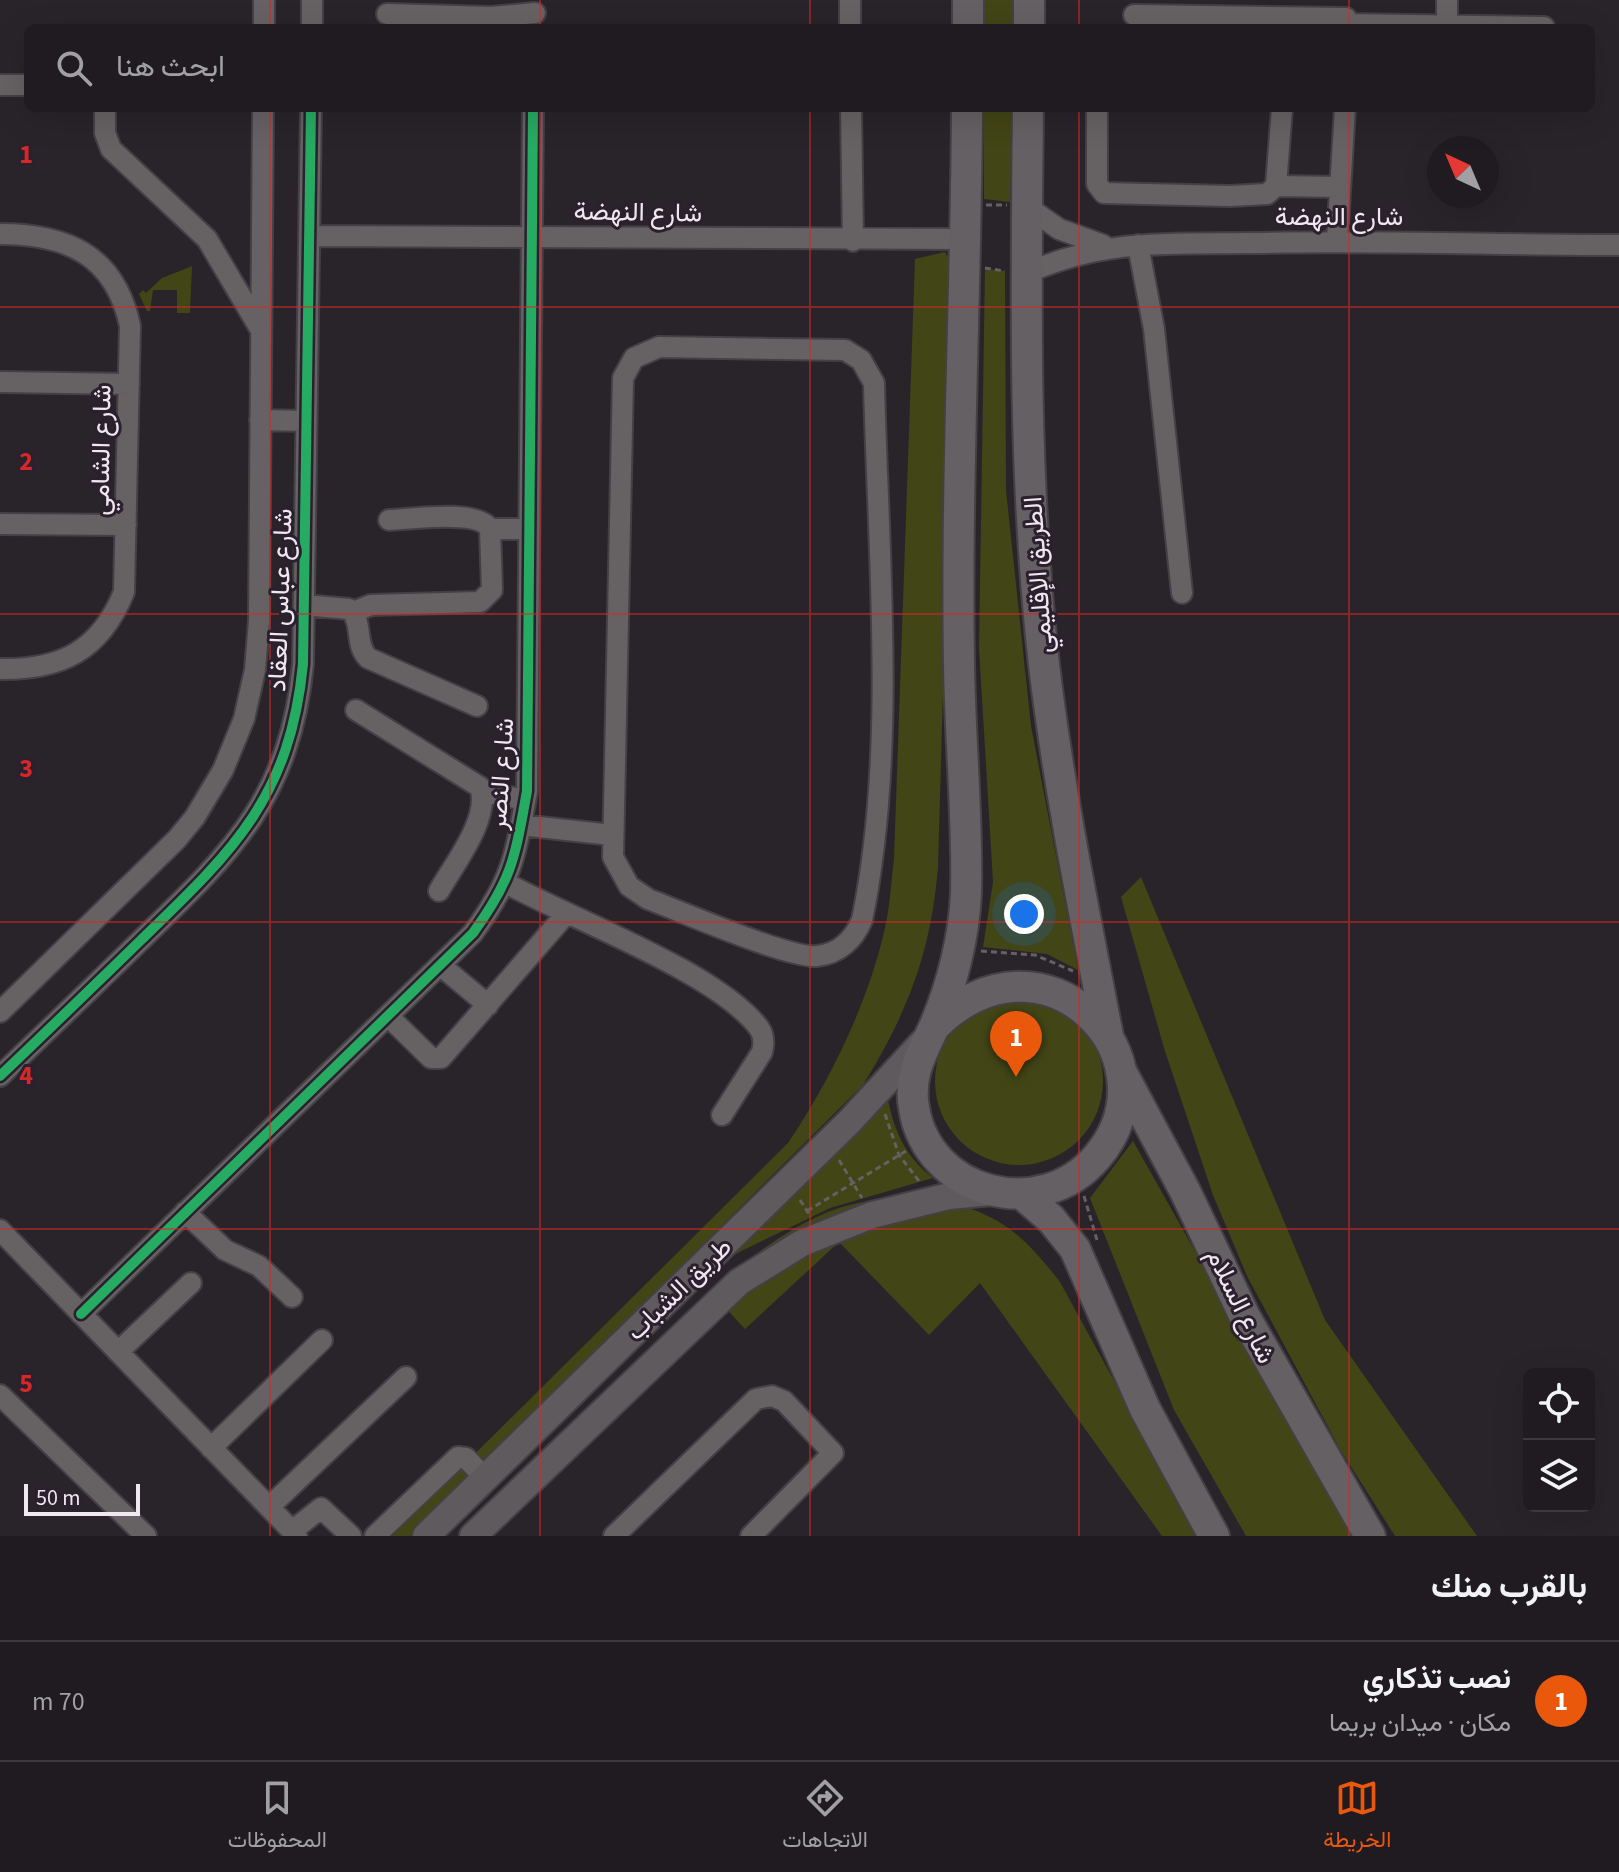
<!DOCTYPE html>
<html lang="ar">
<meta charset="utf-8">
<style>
:root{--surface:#1f1b20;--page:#272429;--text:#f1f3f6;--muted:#a1a1a5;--line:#3c393e;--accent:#ea580c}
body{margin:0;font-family:"Source Sans 3",Vazirmatn,sans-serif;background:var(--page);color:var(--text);direction:rtl}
.controls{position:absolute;right:24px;bottom:24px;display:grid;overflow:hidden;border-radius:12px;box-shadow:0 8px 32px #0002}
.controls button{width:72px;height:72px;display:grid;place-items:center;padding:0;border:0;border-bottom:2px solid var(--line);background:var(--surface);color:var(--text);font:40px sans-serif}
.compass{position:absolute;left:1427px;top:136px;width:72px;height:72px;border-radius:50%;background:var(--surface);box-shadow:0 8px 32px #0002;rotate:316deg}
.scale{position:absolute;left:24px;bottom:20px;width:116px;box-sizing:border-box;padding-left:8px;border:4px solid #efe8f1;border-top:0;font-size:22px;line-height:28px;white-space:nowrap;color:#efe8f1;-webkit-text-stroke:6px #2b202e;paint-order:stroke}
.you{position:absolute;left:1024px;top:914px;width:28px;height:28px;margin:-20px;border:6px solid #fff;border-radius:50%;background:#1a73e8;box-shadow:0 0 0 12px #1a73e833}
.badge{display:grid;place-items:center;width:52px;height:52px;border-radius:50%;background:var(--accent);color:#fff;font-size:26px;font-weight:700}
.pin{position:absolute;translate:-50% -66px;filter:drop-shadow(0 2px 4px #0008)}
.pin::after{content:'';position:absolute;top:42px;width:28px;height:24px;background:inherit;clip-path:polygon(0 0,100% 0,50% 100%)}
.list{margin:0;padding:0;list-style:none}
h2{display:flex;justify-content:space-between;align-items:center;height:104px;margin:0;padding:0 32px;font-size:34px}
h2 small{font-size:26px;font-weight:400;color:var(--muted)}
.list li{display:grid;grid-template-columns:52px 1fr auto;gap:24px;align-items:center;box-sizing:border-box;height:120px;padding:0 32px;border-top:2px solid var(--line)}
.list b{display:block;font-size:30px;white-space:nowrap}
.list p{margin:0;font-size:26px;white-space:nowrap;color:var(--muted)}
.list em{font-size:26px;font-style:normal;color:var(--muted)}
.icon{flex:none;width:44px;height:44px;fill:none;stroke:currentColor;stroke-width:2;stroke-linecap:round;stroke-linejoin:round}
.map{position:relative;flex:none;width:1619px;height:1536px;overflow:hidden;direction:ltr}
.search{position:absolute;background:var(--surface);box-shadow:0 8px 32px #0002;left:24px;right:24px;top:24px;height:88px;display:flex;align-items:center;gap:20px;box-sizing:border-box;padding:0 28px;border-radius:12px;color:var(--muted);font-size:30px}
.sheet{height:224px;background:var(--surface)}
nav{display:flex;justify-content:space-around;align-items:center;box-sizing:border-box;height:112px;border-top:2px solid var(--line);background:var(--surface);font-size:22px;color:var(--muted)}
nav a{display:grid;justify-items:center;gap:4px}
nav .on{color:var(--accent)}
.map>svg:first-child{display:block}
.green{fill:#424516}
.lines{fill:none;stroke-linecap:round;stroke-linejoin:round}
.minor-casing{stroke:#444045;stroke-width:24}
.major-casing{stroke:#444045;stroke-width:30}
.highway-casing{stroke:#444045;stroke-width:34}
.path{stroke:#656064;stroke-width:3;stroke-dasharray:6 4;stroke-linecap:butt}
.minor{stroke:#666264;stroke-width:20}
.major{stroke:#5f5a5d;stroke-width:26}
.highway{stroke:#656063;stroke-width:30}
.cycleway-casing{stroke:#2b202e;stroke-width:15}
.cycleway{stroke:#26ab63;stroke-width:10}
.grid{fill:none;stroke:#d62828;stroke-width:2;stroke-opacity:0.55}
.labels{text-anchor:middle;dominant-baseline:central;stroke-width:6;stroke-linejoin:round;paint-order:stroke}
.street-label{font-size:26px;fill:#efe8f1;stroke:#2b202e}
.grid-label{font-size:26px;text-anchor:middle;font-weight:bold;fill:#d62828;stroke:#2b202e;stroke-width:6;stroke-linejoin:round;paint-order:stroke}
</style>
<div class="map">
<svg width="1619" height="1536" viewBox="0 0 1619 1536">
<rect width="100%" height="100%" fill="#29242a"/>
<path class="green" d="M984,0H1014V28H984Z
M984,108H1012L1010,202L984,199Z
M945,252L955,269L938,867C931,952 908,1012 863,1085L410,1536H392L788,1143C830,1081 867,1005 884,932C890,909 891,883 894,859L915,259Z
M192,266L190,313H177V290H153L150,311H147L139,294L143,290L146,293L162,278Z
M985,269L1005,271L1006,490L1031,726L1078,970L1047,954L983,947L993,882L979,648Z
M1141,877L1325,1320L1477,1536H1395L1341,1451L1247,1276L1213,1195L1164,1048L1121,897Z
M935 1081a84 84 0 1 1 168 0a84 84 0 1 1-168 0Z
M888,1100C895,1133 906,1157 933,1178L830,1208L723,1260Z
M1133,1141L1339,1507L1359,1536H1246L1174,1410L1090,1198Z
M932,1197C998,1214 1019,1229 1060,1282L1199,1536H1162L980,1283L929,1335L839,1242L745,1329L710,1291C752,1256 803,1214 858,1203C882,1198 908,1199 932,1197Z"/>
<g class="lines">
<defs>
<path id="minor" d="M850,0V28
M387,14L491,17L535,13
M1134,15L1346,18
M1346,24L1544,27
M1447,25V0
M264,28V0
M312,28V0
M0,85H28
M105,108V133L111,149L207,239L259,327
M851,108L853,241
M1097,108V184L1104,193L1230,196L1267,194L1276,186L1282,108
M1276,186L1340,187
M1026,206L1059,229L1103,245
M0,234C67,234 115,255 130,326L124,592C100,651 61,670 0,669
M309,236L966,239
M1337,241L1345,108
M1138,245L1154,329L1182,593
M1027,273C1106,238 1170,244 1254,243C1376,240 1497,245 1619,245
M659,347L845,350L861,360L874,383C878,555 897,751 862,920C854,939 839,954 817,956C790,959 680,911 648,899L629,886L613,857L623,378L634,358Z
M0,382L129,384
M260,420L306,421
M0,524L126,525
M490,529H529
M304,605L349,609C364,622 354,644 368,658L477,706
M353,612L371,605L480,602L492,590L490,529C478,509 412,519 389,520
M356,710L480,787C491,818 454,864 439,891
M482,791L525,800
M521,825L612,835
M506,883C571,919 717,972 759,1028C764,1035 764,1044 762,1052L722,1115
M440,965L488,1005
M0,1012L177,839L195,817L223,770L244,719L255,670L259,621L263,108
M388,1016L431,1058H441L566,914
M0,1076C47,1031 94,986 141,940C232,852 290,798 303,664L311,108
M185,1212L225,1250L259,1266L292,1297
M0,1230L297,1536
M81,1314L473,933C513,878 515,857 527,791L533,108
M118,1352L191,1283
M0,1395L146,1536
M211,1448L322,1340
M269,1507L406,1377
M292,1531L321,1508L351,1536
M375,1536L458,1457L466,1458L485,1478
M614,1536L756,1399L772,1396L784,1401L833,1453L751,1536"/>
<path id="major" d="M426,1536L849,1122L922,1043
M473,1536L739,1282L802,1243L872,1215L949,1196L992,1192"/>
<path id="highway" d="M968,28V0
M1029,28V0
M1028,108C1026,293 1023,480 1044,665C1059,790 1084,912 1108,1036
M934,1027C1044,916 1181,1059 1097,1157C1041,1223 928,1195 914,1108C908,1075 922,1053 935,1025C952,985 964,937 966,894C968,818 960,740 959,664C956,479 966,293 967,108
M1122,1073L1185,1191L1245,1317L1370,1536
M1023,1195L1051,1219L1075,1249L1145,1409L1214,1536"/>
</defs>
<use href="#minor" class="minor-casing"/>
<use href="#major" class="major-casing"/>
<use href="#highway" class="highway-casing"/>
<path class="path" d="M986,205H1007
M985,268L1005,271
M981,951L1035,955L1073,971
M885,1114L899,1155L919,1181
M839,1160L862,1198
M1084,1196L1097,1240
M800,1200L811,1217
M807,1211L906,1151"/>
<use href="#minor" class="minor"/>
<use href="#major" class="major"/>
<use href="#highway" class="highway"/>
<defs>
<path id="cycleway" d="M0,1076C47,1031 94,986 141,940C232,852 290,798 303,664L311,108
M81,1314L473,933C513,878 515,857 527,791L533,108"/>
</defs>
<use href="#cycleway" class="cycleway-casing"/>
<use href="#cycleway" class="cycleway"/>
</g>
<path class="grid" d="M270,0V28M540,0V28M810,0V28M1079,0V28M1349,0V28M270,108V1536M540,108V1536M810,108V1536M1079,108V1536M1349,108V1536M0,307H1619M0,614H1619M0,922H1619M0,1229H1619"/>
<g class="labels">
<g class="street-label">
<text transform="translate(638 212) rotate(1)">شارع النهضة</text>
<text x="1339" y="216">شارع النهضة</text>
<text transform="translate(101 450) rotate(-89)">شارع الشامي</text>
<text transform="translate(1038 575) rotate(-94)">الطريق الإقليمي</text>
<text transform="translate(280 600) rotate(-88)">شارع عباس العقاد</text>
<text transform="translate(501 774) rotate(-86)">شارع النصر</text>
<text transform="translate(679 1289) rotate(-44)">طريق الشباب</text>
<text transform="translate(1241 1306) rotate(64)">شارع السلام</text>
</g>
</g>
<g class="grid-label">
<text x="26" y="163">1</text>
<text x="26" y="470">2</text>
<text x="26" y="777">3</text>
<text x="26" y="1084">4</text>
<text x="26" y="1392">5</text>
</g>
</svg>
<div class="controls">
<button><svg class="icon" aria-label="locate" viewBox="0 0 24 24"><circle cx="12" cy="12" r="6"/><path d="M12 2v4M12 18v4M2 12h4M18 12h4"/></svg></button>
<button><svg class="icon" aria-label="layers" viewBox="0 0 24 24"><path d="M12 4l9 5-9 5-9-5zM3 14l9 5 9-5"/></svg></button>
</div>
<svg class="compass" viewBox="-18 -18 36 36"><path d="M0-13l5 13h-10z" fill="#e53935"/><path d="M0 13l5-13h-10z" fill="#a1a1a5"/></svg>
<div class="scale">50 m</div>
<div class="you"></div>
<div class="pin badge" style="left:1016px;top:1077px">1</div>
<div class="search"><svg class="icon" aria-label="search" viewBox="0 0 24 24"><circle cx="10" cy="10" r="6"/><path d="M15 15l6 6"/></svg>ابحث هنا</div>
</div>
<section class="sheet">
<h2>بالقرب منك<small></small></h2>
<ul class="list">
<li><span class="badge">1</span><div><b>نصب تذكاري</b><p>مكان · ميدان بريما</p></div><em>70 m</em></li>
</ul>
</section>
<nav>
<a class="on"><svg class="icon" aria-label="map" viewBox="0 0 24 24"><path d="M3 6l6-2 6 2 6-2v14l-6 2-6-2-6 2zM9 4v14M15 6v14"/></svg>الخريطة</a>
<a><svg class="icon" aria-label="directions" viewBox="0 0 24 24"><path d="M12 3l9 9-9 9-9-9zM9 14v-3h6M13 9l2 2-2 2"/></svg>الاتجاهات</a>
<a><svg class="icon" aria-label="saved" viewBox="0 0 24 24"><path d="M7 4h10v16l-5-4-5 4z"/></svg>المحفوظات</a>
</nav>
